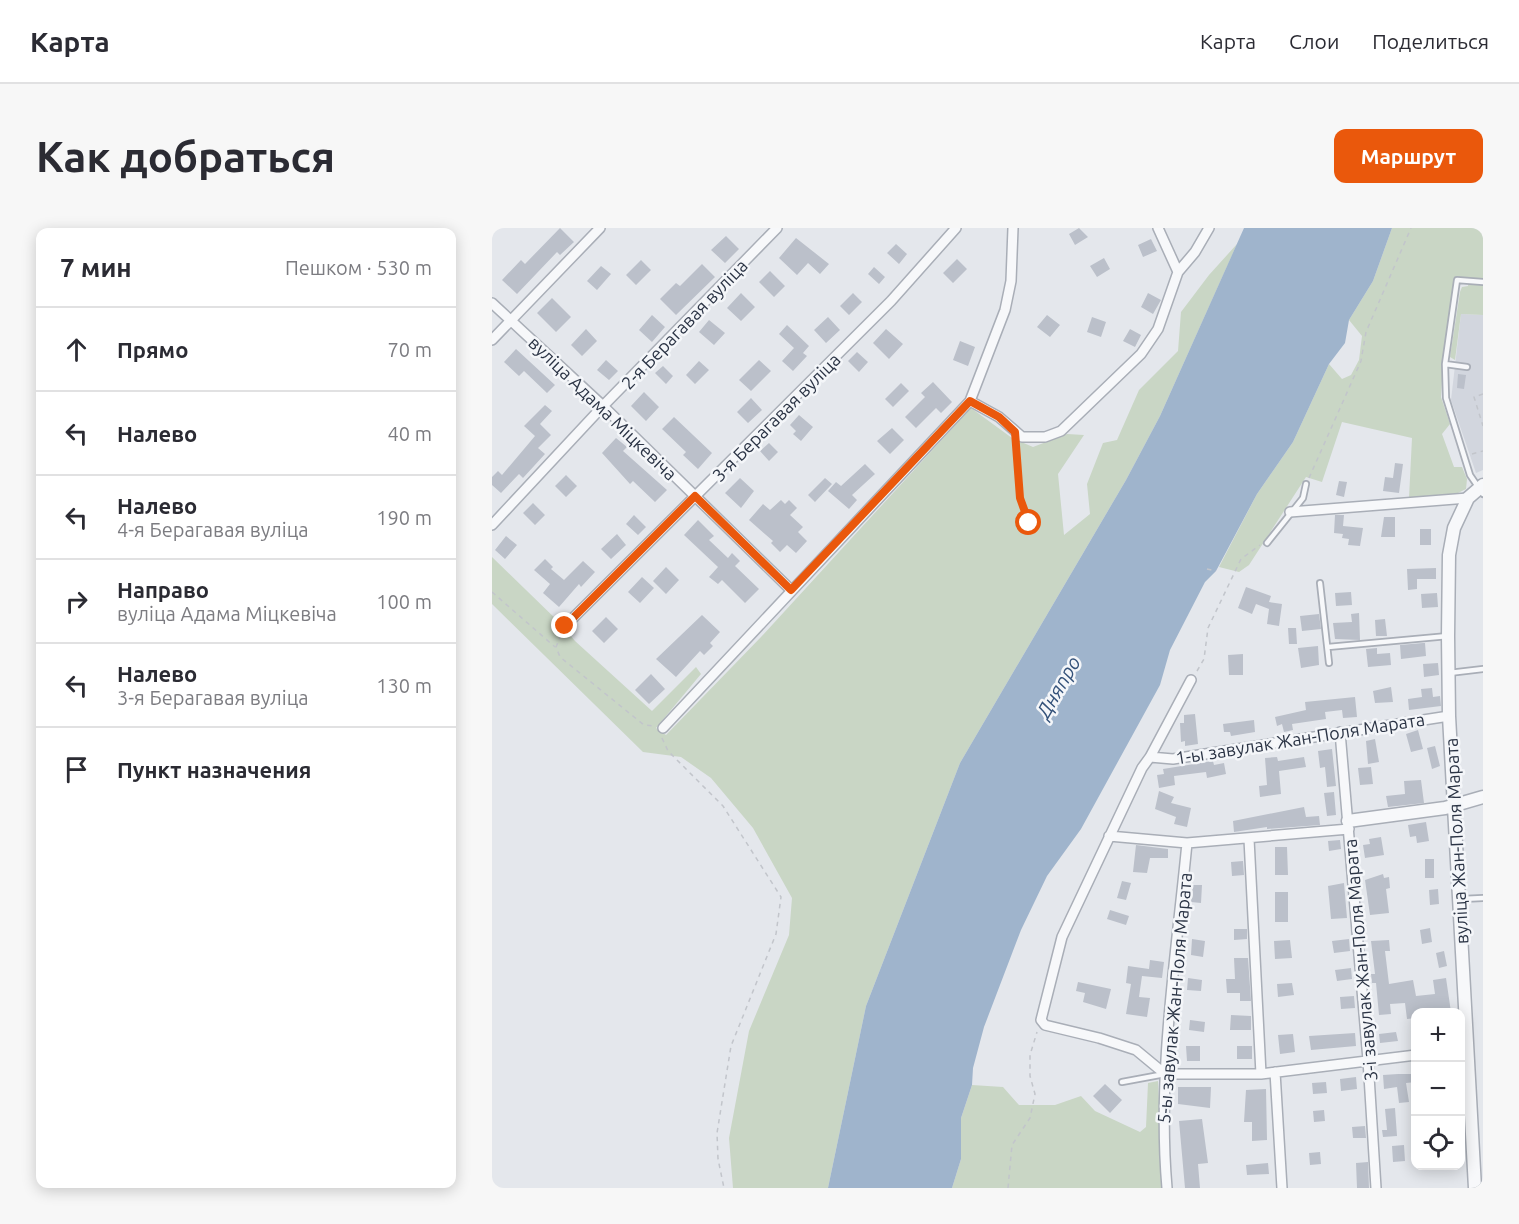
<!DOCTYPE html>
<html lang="ru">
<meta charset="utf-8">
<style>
:root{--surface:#fff;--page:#f7f7f7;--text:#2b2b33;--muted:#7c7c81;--line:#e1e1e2;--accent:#ea580c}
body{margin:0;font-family:Ubuntu,sans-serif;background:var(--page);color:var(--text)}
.controls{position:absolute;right:18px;bottom:18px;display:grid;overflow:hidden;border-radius:12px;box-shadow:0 3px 15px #0003}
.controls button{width:54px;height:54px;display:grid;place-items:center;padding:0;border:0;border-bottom:2px solid var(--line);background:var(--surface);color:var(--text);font:30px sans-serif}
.stop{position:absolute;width:18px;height:18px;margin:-14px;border:4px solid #ea580c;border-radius:50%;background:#fff}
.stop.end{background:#ea580c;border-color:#fff;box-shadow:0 2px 6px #0008}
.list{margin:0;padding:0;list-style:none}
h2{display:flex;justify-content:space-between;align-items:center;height:78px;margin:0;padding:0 24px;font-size:26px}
h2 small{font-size:20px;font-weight:400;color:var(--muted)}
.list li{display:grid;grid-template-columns:39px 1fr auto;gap:18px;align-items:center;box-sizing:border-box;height:84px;padding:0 24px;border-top:2px solid var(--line)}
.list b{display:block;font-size:22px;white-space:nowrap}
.list p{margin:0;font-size:20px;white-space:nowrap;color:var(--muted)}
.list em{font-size:20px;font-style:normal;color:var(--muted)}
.icon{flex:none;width:33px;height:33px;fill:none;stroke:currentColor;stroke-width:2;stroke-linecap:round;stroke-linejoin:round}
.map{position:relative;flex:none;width:991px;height:960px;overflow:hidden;border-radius:12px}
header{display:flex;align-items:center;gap:36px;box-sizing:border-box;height:84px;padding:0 30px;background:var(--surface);border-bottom:2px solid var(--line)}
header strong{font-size:28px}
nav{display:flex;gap:33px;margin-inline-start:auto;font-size:21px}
.intro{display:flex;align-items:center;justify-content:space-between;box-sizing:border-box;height:144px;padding:0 36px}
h1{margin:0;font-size:42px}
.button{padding:15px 27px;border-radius:12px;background:var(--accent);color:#fff;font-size:21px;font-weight:700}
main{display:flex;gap:36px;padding:0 36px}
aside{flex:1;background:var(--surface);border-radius:12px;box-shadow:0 3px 15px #0003}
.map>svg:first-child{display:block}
.built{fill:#d2d6de}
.green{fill:#c9d6c5}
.water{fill:#9fb4cc}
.building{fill:#bbc0ca}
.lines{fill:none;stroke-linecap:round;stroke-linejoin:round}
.service-casing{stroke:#a9aeb7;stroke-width:8}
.minor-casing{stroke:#a9aeb7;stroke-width:12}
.tertiary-casing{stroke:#a9aeb7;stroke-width:15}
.path{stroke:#c2c5cb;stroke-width:1.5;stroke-dasharray:4.5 4.5;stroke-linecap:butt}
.service{stroke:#f7f8fa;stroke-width:4.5}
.minor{stroke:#f7f8fa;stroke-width:9}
.tertiary{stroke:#f7f8fa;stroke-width:12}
.route{stroke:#ea580c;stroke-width:8}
.labels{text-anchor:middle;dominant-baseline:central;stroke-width:5;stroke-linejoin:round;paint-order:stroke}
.street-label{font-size:18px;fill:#2b3445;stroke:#f4f6f9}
.water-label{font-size:20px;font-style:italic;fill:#34527a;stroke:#f4f6f9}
</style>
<header>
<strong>Карта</strong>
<nav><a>Карта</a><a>Слои</a><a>Поделиться</a></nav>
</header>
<div class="intro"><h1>Как добраться</h1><a class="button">Маршрут</a></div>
<main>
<aside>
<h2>7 мин<small>Пешком · 530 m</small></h2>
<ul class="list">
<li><svg class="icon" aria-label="ahead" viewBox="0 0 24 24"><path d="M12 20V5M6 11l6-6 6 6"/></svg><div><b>Прямо</b></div><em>70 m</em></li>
<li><svg class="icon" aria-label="left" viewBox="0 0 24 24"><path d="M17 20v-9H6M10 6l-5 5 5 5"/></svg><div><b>Налево</b></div><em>40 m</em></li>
<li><svg class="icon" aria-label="left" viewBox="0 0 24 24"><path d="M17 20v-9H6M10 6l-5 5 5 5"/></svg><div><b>Налево</b><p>4-я Берагавая вуліца</p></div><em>190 m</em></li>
<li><svg class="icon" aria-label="right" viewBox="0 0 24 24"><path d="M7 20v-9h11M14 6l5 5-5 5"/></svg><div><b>Направо</b><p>вуліца Адама Міцкевіча</p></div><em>100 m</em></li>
<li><svg class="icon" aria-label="left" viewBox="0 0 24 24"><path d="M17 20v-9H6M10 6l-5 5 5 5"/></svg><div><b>Налево</b><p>3-я Берагавая вуліца</p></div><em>130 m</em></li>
<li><svg class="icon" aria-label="arrive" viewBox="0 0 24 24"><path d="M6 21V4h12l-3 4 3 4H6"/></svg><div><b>Пункт назначения</b></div></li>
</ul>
</aside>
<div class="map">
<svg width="991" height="960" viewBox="0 0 991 960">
<rect width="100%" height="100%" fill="#e4e7ec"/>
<path class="built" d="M969,86L991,87V242L984,245L959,172Z"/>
<path class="green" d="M900,0H991V87L969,86L963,132L958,129L968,64L970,59L976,58L977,50L962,49L951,135L949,169L958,196L950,206L962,239H970L975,251L974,261L964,266L917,270L920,210L850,194L830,254L814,249L757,337L747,344L727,339L765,266L801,214L837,136L850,151L859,147L867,132L870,108L857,92L881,53Z
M745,16L668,188L634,252L468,535L374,778L336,960H241L237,910L257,803L297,707L300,670L261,600L219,550L189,529L151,524L0,376V329L68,395L83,413L160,483L204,439L209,446L164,500L174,507L269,409L479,180L520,210L541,219L575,206L592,207L566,246L572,307L598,286L595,256L611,215L625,212L647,162L686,123L689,84L717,47Z
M666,853L671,960H460L469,931V890L480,857L511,859L527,877H563L589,868L603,883L648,904L654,899L656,855Z"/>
<path class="water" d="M752,0H900L881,53L857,92L853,115L837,136L801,214L765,266L724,343L713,354L678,422L668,457L589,601L555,648L529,702L492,799L481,840L480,857L469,890V931L460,960H336L374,778L468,535L634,252L668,188Z"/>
<path class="building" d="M68,0L82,14L68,27L65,24L25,66L10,52L29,32L33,36Z
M587,0L596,9L583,17L577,6Z
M234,8L247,21L233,35L219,22Z
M304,10L337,36L328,46L316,35L305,47L287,30Z
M659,11L665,23L651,29L646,17Z
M404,16L415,26L407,36L395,25Z
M612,30L618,41L605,49L598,38Z
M465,31L475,41L461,55L451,45Z
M149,32L159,42L144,57L134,47Z
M210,36L223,49L184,87L168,71L184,55L188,58Z
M109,38L119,46L105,62L95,53Z
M382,39L393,49L387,56L376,46Z
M278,43L293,58L282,69L267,54Z
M249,65L263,79L249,93L235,80Z
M361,65L370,74L357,87L348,78Z
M656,65L669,72L661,86L649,79Z
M60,70L79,89L64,104L45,85Z
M160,87L173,99L160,114L147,102Z
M555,87L568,97L558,109L545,99Z
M336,89L348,102L334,115L322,102Z
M600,89L614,94L609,109L595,104Z
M217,92L233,105L222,117L207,104Z
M295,97L317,118L311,125L315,128L301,143L290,133L302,120L287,106Z
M94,101L105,113L90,128L79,117Z
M394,101L411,116L397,131L381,115Z
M638,101L649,107L643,119L631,113Z
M468,113L483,119L476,138L461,132Z
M24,121L63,157L55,165L32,143L27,148L12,134Z
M365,124L376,134L367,144L356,133Z
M114,132L126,143L117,152L105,142Z
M267,132L279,143L259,163L247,152Z
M207,133L217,142L203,156L194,147Z
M171,138L181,148L174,156L163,145Z
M966,146L974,147L972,161L965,160Z
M441,154L460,174L449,185L444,180L424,200L413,189L433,169L429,165Z
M409,155L417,163L401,179L393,171Z
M152,164L167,179L154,193L139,178Z
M259,170L270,182L256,195L245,184Z
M53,177L60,183L48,196L59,207L46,220L53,226L31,250L27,246L9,265L0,257V249L6,243L10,247L43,208L32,198Z
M307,187L321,199L309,213L301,206L304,203L298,197Z
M182,189L220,225L206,241L191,227L194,224L170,201Z
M400,200L412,212L398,226L385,213Z
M124,210L135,219L131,223L175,262L163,274L141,253L138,256L110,225Z
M277,215L286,224L277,233L268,223Z
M903,235L911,236L907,265L891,263L893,249L901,250Z
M373,236L383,246L360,267L365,272L357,281L336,263L344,254L349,258Z
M74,247L85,258L74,269L63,258Z
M248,250L262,263L249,280L233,265Z
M333,250L340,256L323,274L316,267Z
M847,253L855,254L852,269L844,267Z
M289,272L293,276L297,272L305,280L298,287L311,299L306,304L315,313L304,325L295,317L288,324L279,315L281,313L257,292L271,276L278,282Z
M41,275L53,287L43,297L31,285Z
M142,287L154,299L146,307L134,296Z
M843,287H852L851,298L871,300L868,318L856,317L857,311L850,310L851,306L842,305Z
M892,289H903V309H889Z
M206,292L222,308L217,312L236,330L240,325L248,333L243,338L267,361L253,375L230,352L226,356L217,349L226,339L192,307Z
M928,301H939V317H928Z
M125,306L134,317L119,331L109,321Z
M14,308L25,317L13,331L3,322Z
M53,331L61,339L59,341L72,352L91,333L103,344L89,359L87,356L67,379L51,365L58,356L42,342Z
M174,339L187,352L174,366L161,353Z
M944,340V351H925V361L916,362L915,341Z
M150,349L162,360L148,375L136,364Z
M754,359L779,368L777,374L790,376L787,398L775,396L777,381L764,376L760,386L746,380Z
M859,364L860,377L844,378L843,365Z
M945,365L946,379L930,380L929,366Z
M867,385L868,412L843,411L841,395L860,394L859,386Z
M827,386L829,401L810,403L808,388Z
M210,387L228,404L218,415L221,418L212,427L208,423L184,449L164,431Z
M114,389L126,401L112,415L100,403Z
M893,391L895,408H884L883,392Z
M796,400H804L805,416H797Z
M931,415H933L934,428L909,431L908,417Z
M826,418L827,437L809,440L806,420Z
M885,420V426L898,425L899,437L876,439L874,421Z
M751,426V447H737L736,427Z
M946,435L947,447L932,449L931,436Z
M159,446L173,461L157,476L143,462Z
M899,459L901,474L883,475L881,463Z
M940,460L941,469L948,468L949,478L917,482L916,471L930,469L929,461Z
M863,469L865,489L851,490L850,482L833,484L834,491L800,496L801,502L792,504L790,496L785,498L783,489L814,482L813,474Z
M703,486L706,516L693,518V513L689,514L688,495H692V487Z
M762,492L763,504L739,508L738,504H732L731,496Z
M926,502L931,521L919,524L914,506Z
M883,511L887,534L876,536L874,513Z
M943,518L948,538L940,541L935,520Z
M840,521L844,558L835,559L833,539L828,540L826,523Z
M785,529L786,533L812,529L814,539L787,543L789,566L768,569L767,558L775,557L773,530Z
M721,533L722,537L732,535L734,546L715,550L714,544L682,548L683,557L667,560L665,547L672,546L671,541Z
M879,539L881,556L868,557L866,540Z
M929,552L932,575L896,579L894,568L913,566L912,553Z
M667,563L682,569L679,575L699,580L695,599L682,596L684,589L663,581Z
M842,564L844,587L835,588L832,565Z
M812,579L814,589L827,588L828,597L775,601V599L742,604L741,593Z
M934,594L937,613L925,615L924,608L918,609L916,597Z
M889,609L892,627L873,630L871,617L878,616L877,611Z
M848,612L849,621L837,623L836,613Z
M644,617L676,621V630H658L655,645L641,644Z
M783,619H795L796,647H783Z
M933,631H942V650H933Z
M751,633L752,647L740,648L739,634Z
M891,646L892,650L897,649L898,660L894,661L897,685L878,687L873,652Z
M630,653L639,655L634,672L625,670Z
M852,655L855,690L839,691L836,658Z
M701,657H710L709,675L699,674Z
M946,661L947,676L938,677L937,662Z
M783,664H796V694H783Z
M618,682L637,688L634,697L615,691Z
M938,700L940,714L930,716L928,702Z
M742,701H755V711L742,712Z
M700,711L713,713L711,729L699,727Z
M857,711L858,723L842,725L840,713Z
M798,712L800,730L783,731L782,713Z
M897,712L898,723H893L897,756L921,752L924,768L943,766L941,752L954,750L959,784H924V790L915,791L913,775L898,776L899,786L887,787L884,755H880L879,746H883L879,713Z
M952,723L955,738L947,740L944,725Z
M742,730H756L759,773H748V765H735L734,751H743Z
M658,732L672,734L670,750L650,748L647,769L658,770L655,789L634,786L639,756L634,755L636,738L657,741Z
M859,740L860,751L845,753L843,742Z
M696,750L710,752L709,763L695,762Z
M586,754L619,761L614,781L591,774L593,765L584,763Z
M800,755L802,767L786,769L785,756Z
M862,768L863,780L849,781L848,769Z
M739,787L759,788V802H738Z
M698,792L713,794L712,804L697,802Z
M904,804L906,813L888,815L887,806Z
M863,805L864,818L819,822L817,808Z
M801,806L803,824L788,826L786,807Z
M694,818H708V833H695Z
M745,818H760V831H745Z
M906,846H924V854L914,855L917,874L907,875L905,859L892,861L891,847Z
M864,849L865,861L849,863L848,851Z
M834,854L835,865L821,866L820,855Z
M613,856L630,872L618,885L601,868Z
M686,859H719L718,880L686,876Z
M774,861L775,912L760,913V894H752L754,862Z
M903,880L905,908L891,909L890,902H895L893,881Z
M832,882L833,893L822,894L821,883Z
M710,891L716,935L706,936L708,960H693L687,893Z
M873,898L874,910H861L860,899Z
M912,917L913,933L901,934L900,918Z
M828,924L829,936L818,937L817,925Z
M876,934L877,960H865L864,935Z
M776,935L777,946L755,947L754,937Z"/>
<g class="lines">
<defs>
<path id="service" d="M991,54L965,52L953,136L954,170L978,247L991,266
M953,136L975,139
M775,315L811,270L814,256
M828,355L837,435
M836,419L956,408
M957,445L991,441
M970,671L991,670
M630,854L673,846"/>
<path id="minor" d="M686,44L703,24L717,0
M0,75L111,178L299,362
M0,112L108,0
M478,173L507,189L530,209H553L569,203L649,126L666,101L686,44L666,0
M798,284L976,270
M0,297L111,178L285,0
M73,398L399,73L464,0
M699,452L658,529L650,540L570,709L549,792L553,797L607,810L644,822L673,846H769L924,827
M171,500L478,173L513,82L519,53L521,0
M848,504L876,832L884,960
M658,529L681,531L957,488
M617,608L695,615L857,601
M757,611L769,846
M783,844L790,960
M675,960C665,845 684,730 695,615"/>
<path id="tertiary" d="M856,593L953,580L991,569
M983,960L957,488L956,408L957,327L962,300L976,270L991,257"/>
</defs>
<use href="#service" class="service-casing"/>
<use href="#minor" class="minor-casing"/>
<use href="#tertiary" class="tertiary-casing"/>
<path class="path" d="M991,166L982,169L991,198
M525,216L528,270L537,295
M980,226L991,223
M817,250L869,133L874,104L919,0
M715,341L724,343
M0,364L63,419
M69,407L64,419L68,429L152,497L162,498
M705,443L712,431L716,400L749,331L768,317
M170,510L176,523L231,578L289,669L284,706L239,818L225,905L226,931L232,960
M516,960L520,917L538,890L543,866L538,848V827L545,804"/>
<use href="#service" class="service"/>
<use href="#minor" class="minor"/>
<use href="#tertiary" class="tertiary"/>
</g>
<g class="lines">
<path class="route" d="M73,398L203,268L299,362L478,173L507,189L523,204L528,270L537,295"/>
</g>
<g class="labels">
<g class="street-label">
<text transform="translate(192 96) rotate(-46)">2-я Берагавая вуліца</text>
<text transform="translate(111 180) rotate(44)">вуліца Адама Міцкевіча</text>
<text transform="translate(284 189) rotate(-45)">3-я Берагавая вуліца</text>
<text transform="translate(808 510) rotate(-9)">1-ы завулак Жан-Поля Марата</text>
<text transform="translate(964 613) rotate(-93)">вуліца Жан-Поля Марата</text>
<text transform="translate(868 732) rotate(-95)">3-і завулак Жан-Поля Марата</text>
<text transform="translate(682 770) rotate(-85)">5-ы завулак Жан-Поля Марата</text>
</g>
<g class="water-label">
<text transform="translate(566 459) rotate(-60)">Дняпро</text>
</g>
</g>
</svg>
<div class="controls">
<button>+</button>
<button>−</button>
<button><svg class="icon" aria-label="locate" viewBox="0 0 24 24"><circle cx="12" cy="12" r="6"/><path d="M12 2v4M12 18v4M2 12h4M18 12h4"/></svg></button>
</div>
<div class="stop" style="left:537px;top:295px"></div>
<div class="stop end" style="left:73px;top:398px"></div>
</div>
</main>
